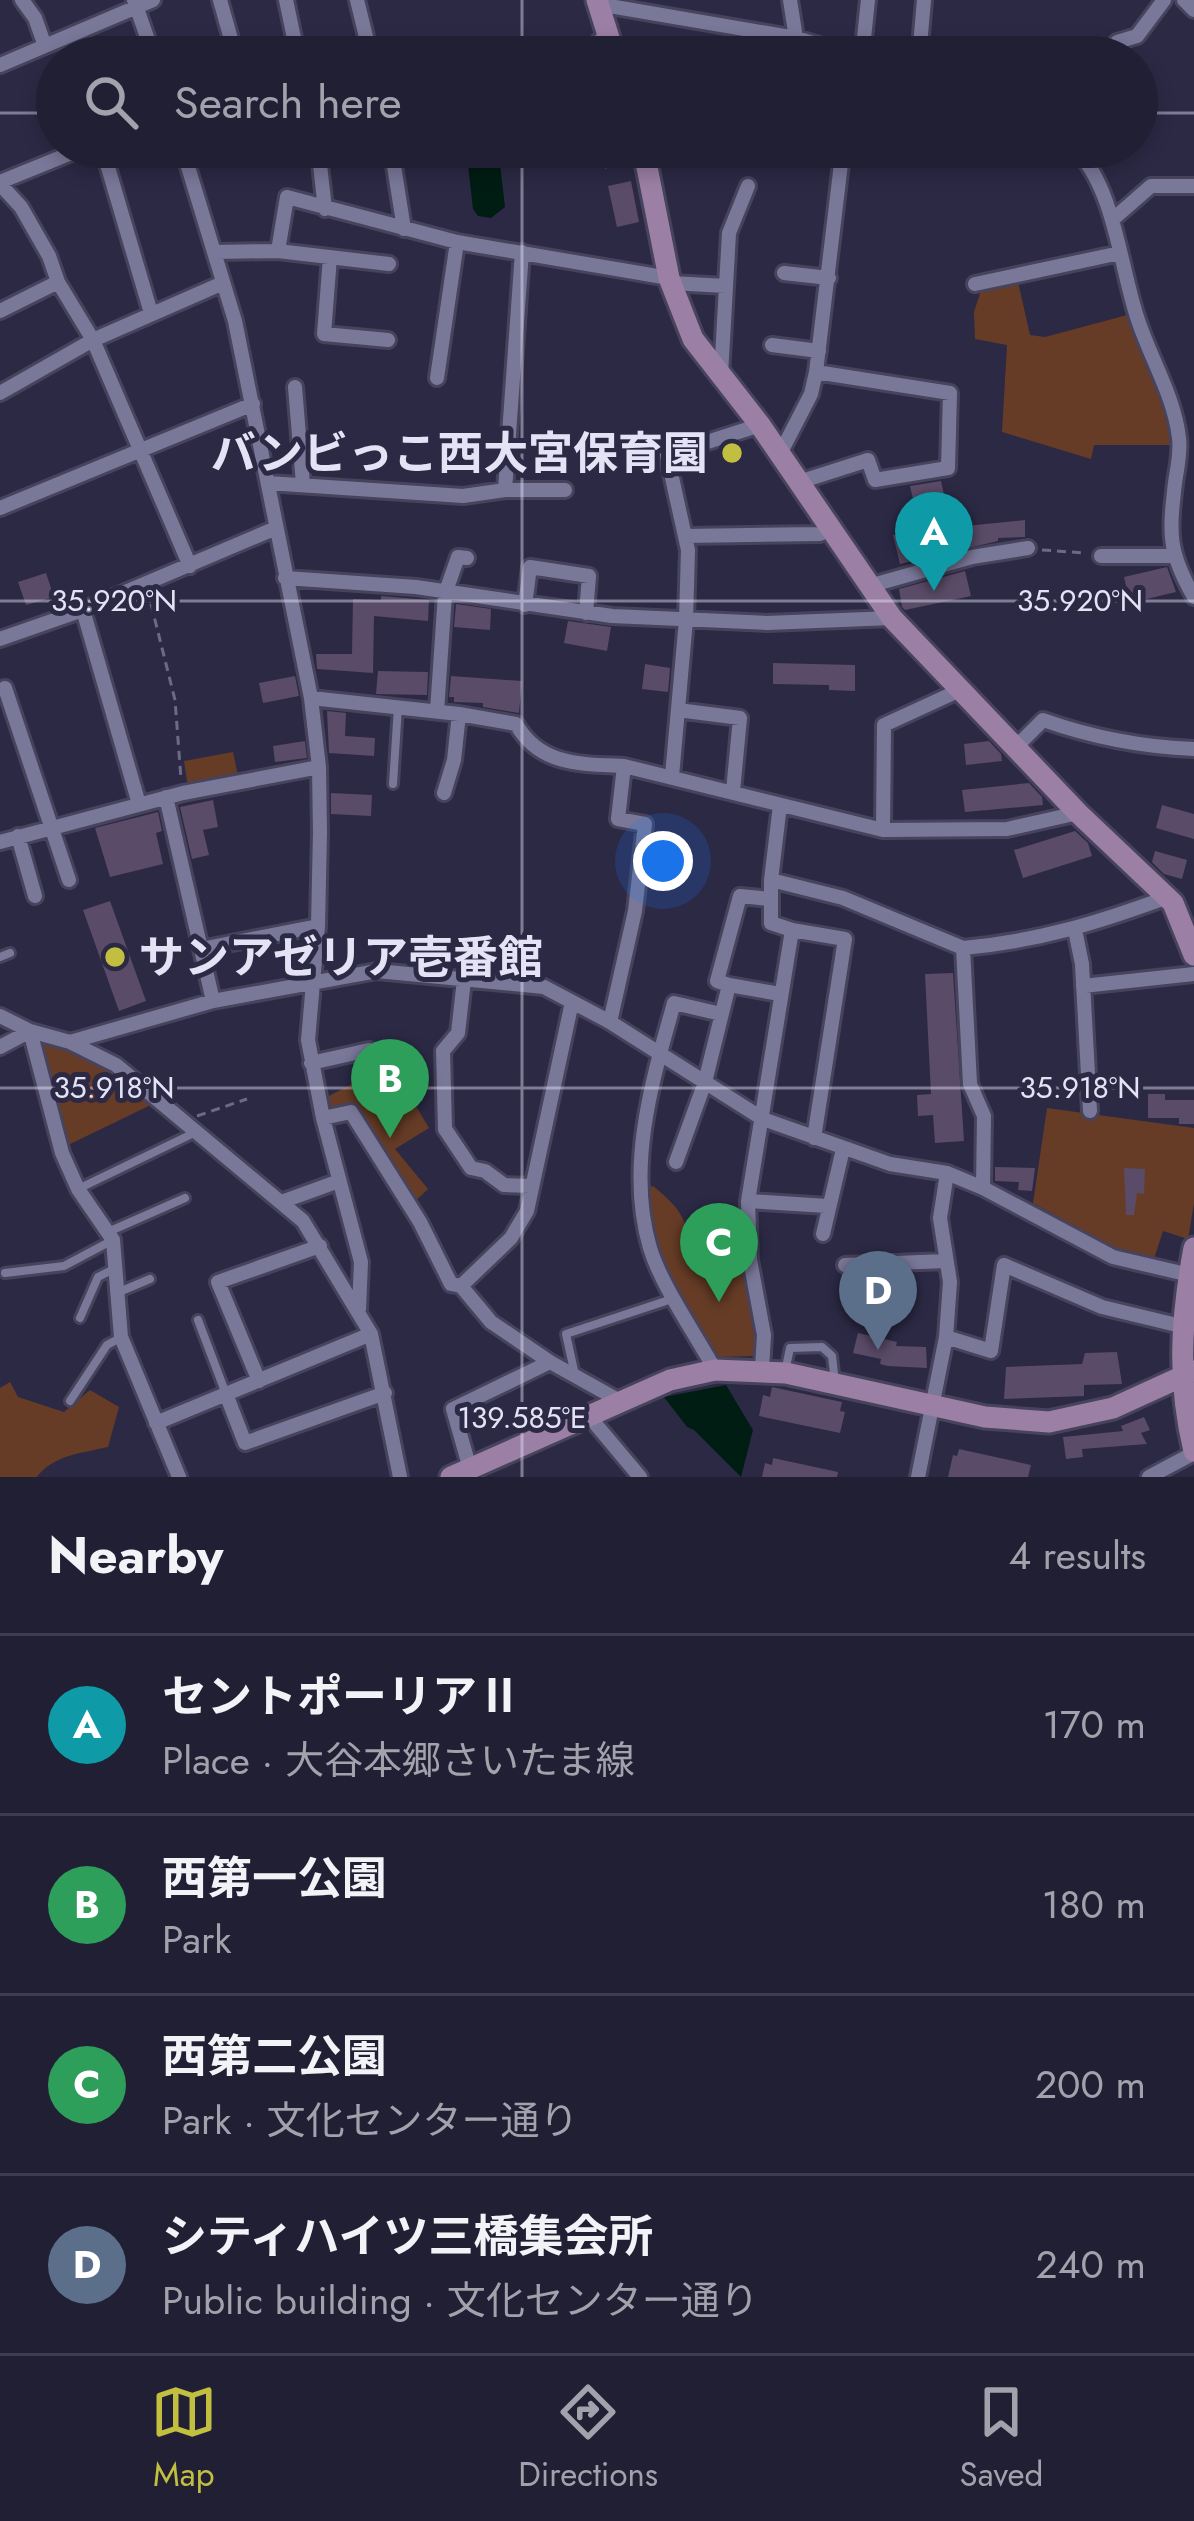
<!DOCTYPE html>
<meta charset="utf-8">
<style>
:root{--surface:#211f34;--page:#29273c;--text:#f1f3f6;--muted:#a2a2ac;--line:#3e3d4f;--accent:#c1be40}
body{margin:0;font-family:Jost,"Noto Sans JP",sans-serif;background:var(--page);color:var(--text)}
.you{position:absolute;left:663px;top:861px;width:42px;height:42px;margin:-30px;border:9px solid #fff;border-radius:50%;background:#1a73e8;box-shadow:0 0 0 18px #1a73e833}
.badge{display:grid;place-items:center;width:78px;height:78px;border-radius:50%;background:var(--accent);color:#fff;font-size:39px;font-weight:700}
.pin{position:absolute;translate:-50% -99px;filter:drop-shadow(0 3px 6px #0008)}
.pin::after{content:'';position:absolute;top:63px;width:42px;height:36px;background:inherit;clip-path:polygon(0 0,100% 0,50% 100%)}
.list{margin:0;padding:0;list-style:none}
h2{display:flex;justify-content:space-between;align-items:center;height:156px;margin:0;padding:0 48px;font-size:51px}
h2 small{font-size:39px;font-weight:400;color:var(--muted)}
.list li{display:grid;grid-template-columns:78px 1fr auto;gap:36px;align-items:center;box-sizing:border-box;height:180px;padding:0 48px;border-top:3px solid var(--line)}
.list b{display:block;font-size:45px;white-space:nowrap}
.list p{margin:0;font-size:39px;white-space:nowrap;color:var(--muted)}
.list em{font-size:39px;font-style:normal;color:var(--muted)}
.icon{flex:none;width:66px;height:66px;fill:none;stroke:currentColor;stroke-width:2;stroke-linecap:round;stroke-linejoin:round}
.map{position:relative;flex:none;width:1194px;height:1477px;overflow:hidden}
.search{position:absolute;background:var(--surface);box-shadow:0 6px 18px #0003;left:36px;right:36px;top:36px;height:132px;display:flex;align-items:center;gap:30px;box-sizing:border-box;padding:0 42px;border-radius:66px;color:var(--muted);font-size:45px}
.sheet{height:876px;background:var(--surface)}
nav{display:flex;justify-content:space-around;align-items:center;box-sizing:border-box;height:168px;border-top:3px solid var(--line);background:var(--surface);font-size:33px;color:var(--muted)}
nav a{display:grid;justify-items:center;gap:6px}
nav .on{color:var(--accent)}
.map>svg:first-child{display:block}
.green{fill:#663c26}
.water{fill:#001d13}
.building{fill:#5a4b68}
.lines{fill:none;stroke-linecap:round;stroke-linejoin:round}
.lane-casing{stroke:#47435c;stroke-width:14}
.street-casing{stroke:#47435c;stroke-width:20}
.secondary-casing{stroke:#47435c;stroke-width:27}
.path{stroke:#6d6a83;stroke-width:3;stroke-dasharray:9 6;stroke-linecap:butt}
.lane{stroke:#7a7899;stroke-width:8}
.street{stroke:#7a7899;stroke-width:14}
.secondary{stroke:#9c7fa5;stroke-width:21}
.ticks{fill:none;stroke:#e4e3f6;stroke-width:3;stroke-opacity:0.45}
.poi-dot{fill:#c1be40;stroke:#2c2945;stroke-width:4.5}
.labels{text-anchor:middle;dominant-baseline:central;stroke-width:10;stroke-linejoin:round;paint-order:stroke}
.poi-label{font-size:45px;font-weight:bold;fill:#e4e3f6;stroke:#2c2945;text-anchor:end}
.ticks-label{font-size:30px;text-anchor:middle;fill:#e4e3f6;stroke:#2c2945;stroke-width:10;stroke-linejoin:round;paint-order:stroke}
</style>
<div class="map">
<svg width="1194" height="1477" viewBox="0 0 1194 1477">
<rect width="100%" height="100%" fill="#2c2945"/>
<path class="green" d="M1018,282L1030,335L1045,337L1131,314L1174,431L1173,445H1094L1091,459L1002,432L1007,345L975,339L974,312L982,287Z
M233,752L238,776L188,787L184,761Z
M35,1037L115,1068L157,1102L64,1147Z
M391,1064L429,1128L395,1149L428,1189L411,1205L352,1110L331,1113L327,1097Z
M1047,1108L1194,1128V1203L1188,1239L1163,1231L1154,1259L1115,1248L1033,1203Z
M653,1186C689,1215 686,1224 694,1267L743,1258L759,1337L757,1356L716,1357L657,1250L643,1189Z
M10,1382L18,1397L64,1412L90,1390L119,1407L108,1447C83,1453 53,1455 37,1477H0V1388Z"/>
<path class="water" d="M466,147H498L505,207L491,218L478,216L473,209Z
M726,1385L753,1430L741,1477L694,1430L687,1427L664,1397Z"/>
<path class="building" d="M696,44V57H654L664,45Z
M617,147H628L630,158L605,169L604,165L599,168L594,157Z
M631,181L639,222L617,227L608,186Z
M941,481L950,522L964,519L966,526L1025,520V537L998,538V541L900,564L893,535L920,529L910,486Z
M1167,567L1176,592L1130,603L1124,577Z
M965,571L971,596L905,610L902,607L899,589Z
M46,573L54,597L26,605L18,582Z
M381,596L429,600L428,621L374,616L373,673L317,669L316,654H352L353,599L381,600Z
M456,604L491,609L490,630L454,627Z
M568,621L611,627L607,651L564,643Z
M773,663L855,665V691L829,690V685L773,684Z
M645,664L670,668L668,692L642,689Z
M378,671L428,672L427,695L376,694Z
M295,676L299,696L263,703L259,683Z
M451,676L522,681L519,713L483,707V703L454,702V697H449Z
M327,711L346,713L345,736L375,738L374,756L329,753Z
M305,741L307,758L275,762L273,746Z
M989,741L1001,754L1002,761L966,765L964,744Z
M1029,783L1042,797L1043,805L965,812L962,790Z
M331,793L372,795L371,816L331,814Z
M213,800L218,827L203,830L209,855L192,859L180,807Z
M1162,805L1194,814V839L1156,828Z
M158,812L162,831L156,833L163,864L110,877L95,828Z
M1075,831L1088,843L1092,856L1023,878L1014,850Z
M1155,851L1187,860L1182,879L1164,874L1152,862Z
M110,901L146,1001L119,1011L83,910Z
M953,973L964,1141L935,1143L933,1115L918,1116L917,1095L931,1094L925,974Z
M1148,1094H1165V1100H1194V1124H1179V1118H1148Z
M995,1167L1035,1168L1032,1191L1018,1190L1019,1182L995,1181Z
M1124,1168L1145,1169L1144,1194L1137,1193L1134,1215H1126Z
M858,1333L897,1342L896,1346L926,1347L927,1368L888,1366L880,1364L881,1359L853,1353Z
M1117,1352L1122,1384L1084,1385V1396L1004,1399L1006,1367L1082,1364L1085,1353Z
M772,1387L842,1402L840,1411L845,1412L840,1433L759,1416L763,1395L770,1397Z
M1144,1417L1150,1430L1141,1433L1147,1444L1082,1449L1083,1457L1066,1459L1063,1437L1123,1431L1121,1426Z
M959,1449L1031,1465L1028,1477H948L953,1455L957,1456Z
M773,1458L838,1472L837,1477H762L765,1463L772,1465Z"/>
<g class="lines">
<defs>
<path id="lane" d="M393,784L398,707
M0,957L10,953
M80,1188L196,1132
M108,1232L185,1198
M5,1273L64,1266L111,1241
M119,1292L150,1279
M80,1318L98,1277L116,1268
M198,1320L226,1394
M786,1367L790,1348L822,1347L832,1356L835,1382
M575,1375L566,1334L672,1299
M70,1401L107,1345L120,1338"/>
<path id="street" d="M22,0L35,18L45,46
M134,0L154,57
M220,0L236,57
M286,0L298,57
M357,0L371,57
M790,0L796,38
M1184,0L1194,10
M598,4L796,38L860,57
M1063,55L1068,57
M211,57L234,49
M581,57L597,53L599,41L608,36
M862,57L868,0
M919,57L924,0
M1110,57L1117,42L1137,36L1164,0
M0,65L153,0
M102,147L151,313
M182,147L235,321L311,698L319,767L320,832L318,926L308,1040L323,1118L361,1262L359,1309
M318,147L325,209
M391,147L404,229
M1073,147C1114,184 1120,266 1137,317C1150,358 1174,395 1179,438C1181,453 1177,468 1175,483C1169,534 1168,552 1194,597
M0,182L86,147
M0,184L21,207L49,256L58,282L93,340L190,566
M1112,220L1151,186H1194
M278,251L287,197L457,242L669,278
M214,252L278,251L389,264
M330,257L324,334L388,340
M784,273L829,278
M671,283L726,286
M975,284L1120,253
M0,311L58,282
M772,345L819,351
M721,375L729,233L748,186
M437,378L457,242
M295,387L303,484
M0,393L93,340L223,283
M780,454L811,394L816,372L843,147
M799,482L868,460L875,480L948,468L950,393L816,372
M268,483L463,496L505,490H565
M505,490L522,252
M0,508L253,404
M685,536L820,534L831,529
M1101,556H1173
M285,578L416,587L612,616L767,623L892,618
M869,586L972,557L1028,548
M525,605L530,567L589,576L586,613
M83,610L139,804
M0,639L83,610L276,528
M5,688L69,880
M311,698L459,714L516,724C540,766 581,764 624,766L618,819L645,824L635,911L610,1022
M678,710L740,718L733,791
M437,711L445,594L458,557L467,558
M1015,748L1043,720C1094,738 1141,747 1194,749
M624,766L883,830L1007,829L1078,813
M672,776L686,620L688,550L667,455L760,425
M444,793L454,760L459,714
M166,797L201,949
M883,830L884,725L958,691
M18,836L35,896
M0,842L183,793L319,767
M771,880L843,898L963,948L970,1084L984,1116L983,1188
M792,930L845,939L814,1138
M1075,930L1082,964L1090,1111
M963,948C1039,941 1097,923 1168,897
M464,980L458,1033L443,1051L445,1129L471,1168L485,1171L504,1185L532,1186
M729,985L780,994
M1083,986L1194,974
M213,1001L201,949L318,926
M572,1002L527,1211L511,1238L461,1286L491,1322L550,1362L620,1401
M0,1016L30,1031L70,1042L116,1065L303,1221L371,1334L400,1477
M70,1042L213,1001L377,971L544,987L610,1022L763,1119L890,1164L947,1173L983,1188L1113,1257L1194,1276
M0,1047L30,1031L62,1153L78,1189L113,1240L121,1337L179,1477
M311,1063L369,1050L375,1066
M323,1118L351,1112L420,1222L451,1284L461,1286
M676,1162L705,1082L729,985L717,981L740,896L770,899
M284,1201L339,1181
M748,1201L827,1206
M823,1234L843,1149
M845,1265L946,1261
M946,1337L991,1351L1004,1265L1102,1307L1181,1326
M762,1369L764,1335L750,1260L748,1201L792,930L771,923V880L780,805
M715,1370C695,1333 662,1287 650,1248C626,1167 652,1081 674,1003L721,1014
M259,1381L218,1282L320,1246
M226,1394L245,1443L385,1393
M588,1415L640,1477
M156,1423L371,1334
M470,1469L453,1409L550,1362
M918,1477L946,1337L950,1282L940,1218L947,1173
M1149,1477L1194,1453"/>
<path id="secondary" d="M597,0L615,57
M643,147L669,278L693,339L760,425L892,618L1078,813L1173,903L1194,955
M1194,1248C1181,1318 1177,1381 1194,1451
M451,1477L670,1380L715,1370L786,1373L985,1417L1049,1422L1113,1408L1194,1371"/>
</defs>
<use href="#lane" class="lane-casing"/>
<use href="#street" class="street-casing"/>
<use href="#secondary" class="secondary-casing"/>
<path class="path" d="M1042,550L1086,553
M151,604L175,700L181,779
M197,1116L247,1099"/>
<use href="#lane" class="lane"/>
<use href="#street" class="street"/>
<use href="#secondary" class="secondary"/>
</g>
<path class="ticks" d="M522,0V57M0,113H57M1137,113H1194M522,147V1477M0,601H1194M0,1088H1194"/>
<g class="poi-dot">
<circle cx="732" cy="453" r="12"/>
<circle cx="115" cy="957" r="12"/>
</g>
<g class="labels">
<g class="poi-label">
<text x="708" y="453">バンビっこ西大宮保育園</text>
<text x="139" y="957" text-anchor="start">サンアゼリア壱番館</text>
</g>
</g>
<g class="ticks-label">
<text x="114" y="611">35.920°N</text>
<text x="1080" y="611">35.920°N</text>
<text x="114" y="1098">35.918°N</text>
<text x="1080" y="1098">35.918°N</text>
<text x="522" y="1428">139.585°E</text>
</g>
</svg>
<div class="you"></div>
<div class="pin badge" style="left:934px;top:591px;background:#0f9aa8">A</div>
<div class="pin badge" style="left:390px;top:1138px;background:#2e9e5b">B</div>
<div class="pin badge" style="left:719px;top:1302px;background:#2e9e5b">C</div>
<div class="pin badge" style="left:878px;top:1350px;background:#5c6f8a">D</div>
<div class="search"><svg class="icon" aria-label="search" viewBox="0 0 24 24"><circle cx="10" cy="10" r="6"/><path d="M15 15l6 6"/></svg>Search here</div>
</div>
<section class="sheet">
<h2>Nearby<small>4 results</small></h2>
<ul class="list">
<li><span class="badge" style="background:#0f9aa8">A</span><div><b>セントポーリアⅡ</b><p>Place · 大谷本郷さいたま線</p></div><em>170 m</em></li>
<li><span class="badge" style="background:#2e9e5b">B</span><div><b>西第一公園</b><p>Park</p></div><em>180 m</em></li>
<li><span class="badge" style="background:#2e9e5b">C</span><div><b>西第二公園</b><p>Park · 文化センター通り</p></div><em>200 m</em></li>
<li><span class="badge" style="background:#5c6f8a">D</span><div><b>シティハイツ三橋集会所</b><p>Public building · 文化センター通り</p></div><em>240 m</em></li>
</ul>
</section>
<nav>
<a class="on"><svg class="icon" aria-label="map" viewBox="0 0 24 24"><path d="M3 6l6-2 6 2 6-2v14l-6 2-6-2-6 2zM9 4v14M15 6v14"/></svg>Map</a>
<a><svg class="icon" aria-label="directions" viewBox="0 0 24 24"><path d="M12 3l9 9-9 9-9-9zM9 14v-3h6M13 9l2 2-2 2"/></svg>Directions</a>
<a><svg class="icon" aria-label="saved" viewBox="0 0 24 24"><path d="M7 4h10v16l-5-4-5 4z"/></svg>Saved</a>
</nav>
